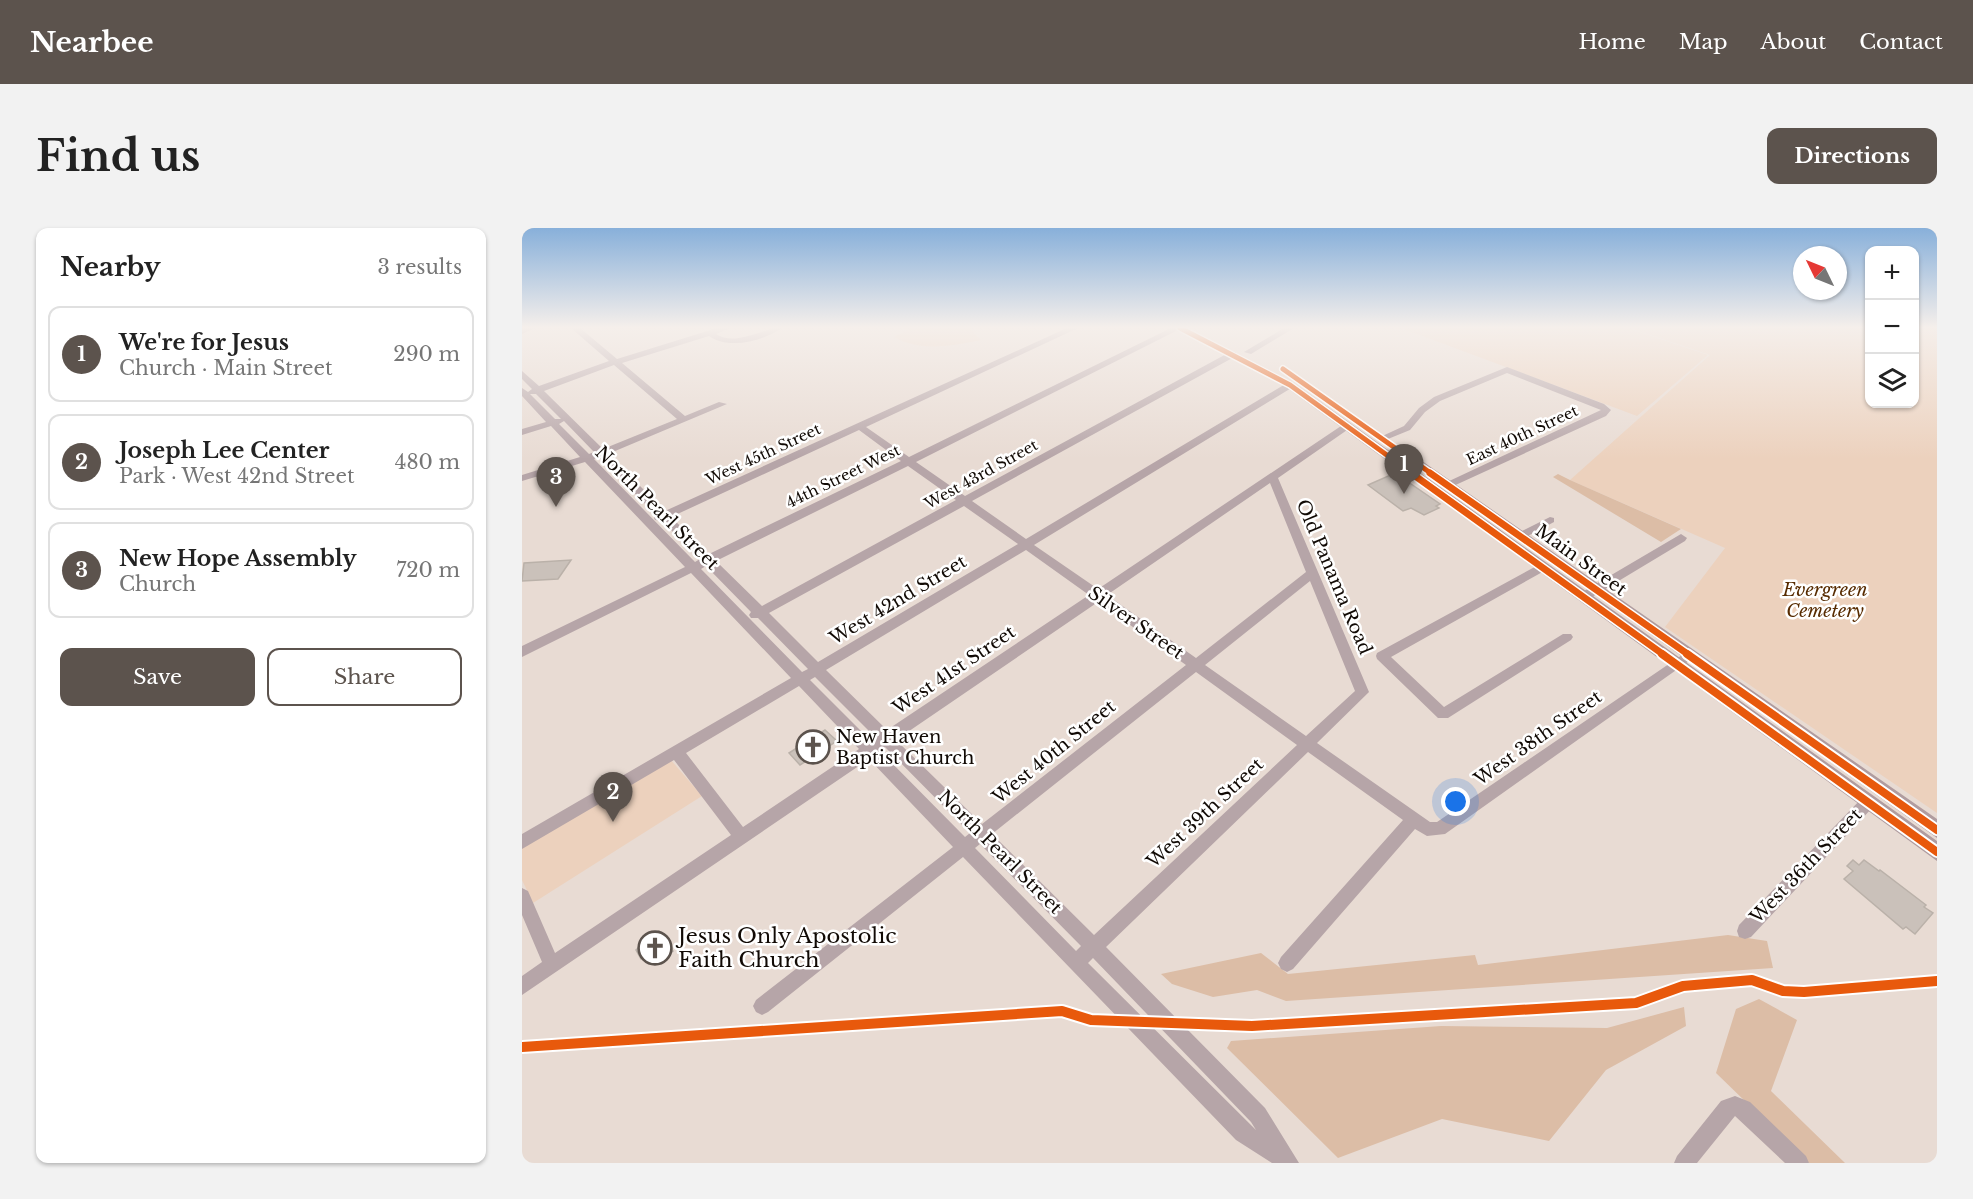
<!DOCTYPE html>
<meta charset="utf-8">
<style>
:root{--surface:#fff;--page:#f2f2f2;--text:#222;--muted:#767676;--line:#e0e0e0;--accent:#5c534d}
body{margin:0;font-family:"Libre Baskerville",serif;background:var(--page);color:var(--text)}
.controls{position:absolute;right:18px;top:18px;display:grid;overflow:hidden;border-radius:12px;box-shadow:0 2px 4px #0004}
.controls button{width:54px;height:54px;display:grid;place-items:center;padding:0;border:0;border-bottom:2px solid var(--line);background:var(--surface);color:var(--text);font:30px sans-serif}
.compass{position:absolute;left:1271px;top:18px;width:54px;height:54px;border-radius:50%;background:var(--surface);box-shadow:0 2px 4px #0004;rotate:313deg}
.you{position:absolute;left:934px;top:574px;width:21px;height:21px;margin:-15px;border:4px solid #fff;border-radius:50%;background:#1a73e8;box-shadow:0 0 0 9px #1a73e833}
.badge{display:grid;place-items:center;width:39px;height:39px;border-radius:50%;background:var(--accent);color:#fff;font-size:20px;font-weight:700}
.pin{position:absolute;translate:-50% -50px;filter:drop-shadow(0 2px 3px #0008)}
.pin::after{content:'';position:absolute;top:32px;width:21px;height:18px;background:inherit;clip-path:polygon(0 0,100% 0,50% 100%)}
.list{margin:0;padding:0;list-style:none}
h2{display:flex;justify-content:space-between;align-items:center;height:78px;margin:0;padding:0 24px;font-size:26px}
h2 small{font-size:20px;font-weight:400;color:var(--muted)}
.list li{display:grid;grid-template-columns:39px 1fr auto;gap:18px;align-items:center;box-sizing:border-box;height:96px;margin:0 12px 12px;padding:0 12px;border:2px solid var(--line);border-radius:12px}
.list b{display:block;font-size:22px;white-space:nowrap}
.list p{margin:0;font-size:20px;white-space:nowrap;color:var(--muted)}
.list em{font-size:20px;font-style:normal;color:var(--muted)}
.actions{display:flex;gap:12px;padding:18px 24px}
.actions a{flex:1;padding:14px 0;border:2px solid var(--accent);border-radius:12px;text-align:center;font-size:21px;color:var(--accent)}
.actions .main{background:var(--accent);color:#fff}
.icon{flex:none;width:33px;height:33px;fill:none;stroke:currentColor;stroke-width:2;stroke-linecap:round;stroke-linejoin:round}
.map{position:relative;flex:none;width:1415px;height:935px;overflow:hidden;border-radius:12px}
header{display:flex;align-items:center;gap:36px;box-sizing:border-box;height:84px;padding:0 30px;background:var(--accent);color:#fff}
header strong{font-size:28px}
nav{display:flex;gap:33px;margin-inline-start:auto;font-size:21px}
.intro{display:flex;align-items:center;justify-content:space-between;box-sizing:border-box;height:144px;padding:0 36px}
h1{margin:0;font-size:42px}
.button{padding:15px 27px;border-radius:12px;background:var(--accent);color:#fff;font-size:21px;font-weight:700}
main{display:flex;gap:36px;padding:0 36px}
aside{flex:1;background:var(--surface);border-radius:12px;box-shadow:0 2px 4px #0004}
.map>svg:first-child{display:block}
.green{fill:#ecd1bd}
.forest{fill:#dcbda6}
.building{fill:#cac1ba;stroke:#bab1a9;stroke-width:1.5}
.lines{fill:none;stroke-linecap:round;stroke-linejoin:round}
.minor{fill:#b6a5a8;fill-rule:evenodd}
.major{fill:#b09c9f;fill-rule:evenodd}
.cycleway-far3-casing{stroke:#fff;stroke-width:8}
.cycleway-far2-casing{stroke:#fff;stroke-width:10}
.cycleway-far1-casing{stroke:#fff;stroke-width:12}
.cycleway-casing{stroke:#fff;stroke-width:14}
.cycleway-far3{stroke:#e8590c;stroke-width:5}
.cycleway-far2{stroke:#e8590c;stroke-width:7}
.cycleway-far1{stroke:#e8590c;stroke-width:8}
.cycleway{stroke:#e8590c;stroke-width:10}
.labels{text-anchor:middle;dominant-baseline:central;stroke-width:5;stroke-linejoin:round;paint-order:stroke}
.far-street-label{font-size:15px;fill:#110a05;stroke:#fff}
.street-label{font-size:18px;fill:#110a05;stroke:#fff}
.park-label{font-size:18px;font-style:italic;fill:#572b01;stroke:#fff}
.poi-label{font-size:18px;fill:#110a05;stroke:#fff;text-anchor:start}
.near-poi-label{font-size:21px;fill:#110a05;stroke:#fff;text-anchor:start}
</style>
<header>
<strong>Nearbee</strong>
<nav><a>Home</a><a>Map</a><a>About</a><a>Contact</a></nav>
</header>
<div class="intro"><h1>Find us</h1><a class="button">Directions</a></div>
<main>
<aside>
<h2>Nearby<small>3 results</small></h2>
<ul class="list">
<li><span class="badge">1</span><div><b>We're for Jesus</b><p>Church · Main Street</p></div><em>290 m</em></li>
<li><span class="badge">2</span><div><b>Joseph Lee Center</b><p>Park · West 42nd Street</p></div><em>480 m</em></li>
<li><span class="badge">3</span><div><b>New Hope Assembly</b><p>Church</p></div><em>720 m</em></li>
</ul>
<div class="actions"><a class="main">Save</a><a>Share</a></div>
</aside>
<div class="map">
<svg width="1415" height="935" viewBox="0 0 1415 935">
<rect width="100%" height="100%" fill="#e8dbd3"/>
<path class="green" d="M390,100H447L459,112C429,118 399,124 372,109Z
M879,100H1105L1186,127L1115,188Z
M1108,100H1347L1348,176H1392L1393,100H1415V585L1143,399L1203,320L1048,252L1188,127Z
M148,531L180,568L11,675L0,652V620Z"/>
<path class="forest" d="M1036,246L1048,252L1159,301L1139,314L1031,249Z
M1206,707L1245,713L1251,740L764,773L735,762L691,769L650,756L639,746L739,725L766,746L953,727L956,737Z
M1237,771L1275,792L1249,863L1323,935H1287L1194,845L1214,781Z
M1162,779L1164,798L1084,842L1027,913L920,891L816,930L705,820L709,813L919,798L1085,800Z"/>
<path class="building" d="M873,245L918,276L914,278L917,280L902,287L889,280L881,283L846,257Z
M49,332L36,351L0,353L2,335Z
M303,502L315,513L278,537L267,525Z
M1331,632L1337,637L1342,632L1357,643L1358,642L1404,677L1402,679L1411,685L1393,706L1384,699L1381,701L1322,651L1331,643L1325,638Z
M137,703L151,723L133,736L127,726L119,731L114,722Z"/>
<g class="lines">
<path class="minor" d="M0,100H12L0,106Z
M49,100H58L95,131L195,100H208L194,106C214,119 239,100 260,100C241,113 207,122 187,108L100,135L163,188L197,174L205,176L86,226L143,283L545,100H556L344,199L387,229L649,100H660L394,234L443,268L708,124H714V128L450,273L504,311L765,155H771V159L512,317L576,361L822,196H828V200L756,250L847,464L795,515L908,594H915L1163,425L1168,423L1174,428L923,606L905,608L893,601L771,741L765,744L759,741L756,735L759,729L881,592L786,524L584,719L743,880L777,935H750L714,912L441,629L246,784L240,787L234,784L231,778L234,772L431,619L347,531L0,767V748L20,734L0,687V660L6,663L33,725L209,607L152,532L0,621V606L269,450L169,345L0,429V418L163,339L63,234L0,253V247L58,229L29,198L0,207V201L24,194L0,168V160L6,164L10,161L0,151V143L17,158L87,133ZM92,137L155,191L81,221L22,163ZM8,166H14L39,191H33ZM42,193L72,224L67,226L37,196ZM337,202L379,233L187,326L149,289ZM77,229L134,287L132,290L133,292L140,293L178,331L173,334L72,231ZM386,238L434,272L240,378L194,333ZM748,255L784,344L674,430L585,367ZM442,278L496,316L296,434L247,385ZM504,322L567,367L365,502L304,442ZM184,338L229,384L227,387L229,390H236L286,441L280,444L179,341ZM788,353L833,463L784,508L683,437ZM576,374L664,437L460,596L374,512ZM674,444L775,517L572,707L470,606ZM293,449L354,510L349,513L288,452ZM277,458L337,521L221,599L164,525ZM363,519L448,605L443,609L358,523ZM458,616L559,718L554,723L453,620ZM571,730L729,894L734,902L566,735Z
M762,100H772L729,126L722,124Z
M985,139L1082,176L1089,182L1084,188L927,260L922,257L923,255L1079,182L985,145L918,173L903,184L888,202L861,213L856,210L882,198L897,180L912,169Z
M1028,289L1032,290V294L1002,310L998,311L992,307Z
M1159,306L1165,310L1163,313L1065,372H1057L1055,369L1057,366Z
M1020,335L1024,336L1026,339L1024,342L869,429L922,479L1041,406H1049L1051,409L1049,412L926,490H916L855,431L854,428L855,425Z
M1346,568L1351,569L1354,574L1351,579L1229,709L1223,711L1217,709L1215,703L1217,697L1341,569Z
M1213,868L1228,874L1284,928L1287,935H1263L1213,888L1175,935H1152L1155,928L1199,873Z"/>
<path class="major" d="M653,100H666L772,155L1415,613V633L764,159Z
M877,217L1415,591V610L873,224L871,221Z"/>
<defs>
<path id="cycleway-far3" d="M658,100L768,157L891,246
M761,141L910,246"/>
<path id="cycleway-far2" d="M889,245L1142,427
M908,245L1167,427"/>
<path id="cycleway-far1" d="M1140,426L1415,624
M1165,426L1415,602"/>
<path id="cycleway" d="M0,819L540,783L569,792L730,798L1114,775L1161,758L1230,752L1261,763L1282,764L1415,753"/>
</defs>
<use href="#cycleway-far3" class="cycleway-far3-casing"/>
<use href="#cycleway-far2" class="cycleway-far2-casing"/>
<use href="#cycleway-far1" class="cycleway-far1-casing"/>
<use href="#cycleway" class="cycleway-casing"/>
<use href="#cycleway-far3" class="cycleway-far3"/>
<use href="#cycleway-far2" class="cycleway-far2"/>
<use href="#cycleway-far1" class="cycleway-far1"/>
<use href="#cycleway" class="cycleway"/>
</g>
<linearGradient id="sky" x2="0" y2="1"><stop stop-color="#88b0da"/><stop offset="0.43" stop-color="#f5efeb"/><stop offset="1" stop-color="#f5efeb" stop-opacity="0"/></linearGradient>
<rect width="1415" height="231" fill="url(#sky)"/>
<defs>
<symbol id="church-ring" viewBox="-11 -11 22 22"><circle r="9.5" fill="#fff" stroke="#5c534d" stroke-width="1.5"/><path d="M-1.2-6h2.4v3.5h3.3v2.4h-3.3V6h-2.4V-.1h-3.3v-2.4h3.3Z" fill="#5c534d"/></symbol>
</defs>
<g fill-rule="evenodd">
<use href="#church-ring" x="272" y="500" width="38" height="38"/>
<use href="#church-ring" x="114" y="701" width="38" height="38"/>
</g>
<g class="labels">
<g class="far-street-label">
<text transform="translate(1000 207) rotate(-25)">East 40th Street</text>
<text transform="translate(241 226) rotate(-25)">West 45th Street</text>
<text transform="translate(459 246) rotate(-29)">West 43rd Street</text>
<text transform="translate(321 248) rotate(-26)">44th Street West</text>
</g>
<g class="street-label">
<text transform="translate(135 280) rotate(45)">North Pearl Street</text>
<text transform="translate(1059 332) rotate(36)">Main Street</text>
<text transform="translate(812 349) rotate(67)">Old Panama Road</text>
<text transform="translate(376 372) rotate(-31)">West 42nd Street</text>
<text transform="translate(614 395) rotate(35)">Silver Street</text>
<text transform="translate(432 442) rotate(-34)">West 41st Street</text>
<text transform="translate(1016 510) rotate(-35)">West 38th Street</text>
<text transform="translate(532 524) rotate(-39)">West 40th Street</text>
<text transform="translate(683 585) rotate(-43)">West 39th Street</text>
<text transform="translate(478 624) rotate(45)">North Pearl Street</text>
<text transform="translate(1284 638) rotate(-46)">West 36th Street</text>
</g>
<g class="park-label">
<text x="1303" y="362">Evergreen<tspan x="1303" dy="21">Cemetery</tspan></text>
</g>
<g class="poi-label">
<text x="314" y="509">New Haven<tspan x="314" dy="21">Baptist Church</tspan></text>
</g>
<g class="near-poi-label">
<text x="156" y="708">Jesus Only Apostolic<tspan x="156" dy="24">Faith Church</tspan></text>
</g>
</g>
</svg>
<div class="controls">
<button>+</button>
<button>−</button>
<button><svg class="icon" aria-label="layers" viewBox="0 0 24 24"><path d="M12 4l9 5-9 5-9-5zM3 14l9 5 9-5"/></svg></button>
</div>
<svg class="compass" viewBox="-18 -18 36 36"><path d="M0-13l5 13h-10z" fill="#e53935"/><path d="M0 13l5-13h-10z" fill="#767676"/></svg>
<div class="you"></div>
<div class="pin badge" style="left:882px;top:266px">1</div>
<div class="pin badge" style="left:91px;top:594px">2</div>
<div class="pin badge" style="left:34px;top:279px">3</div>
</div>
</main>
